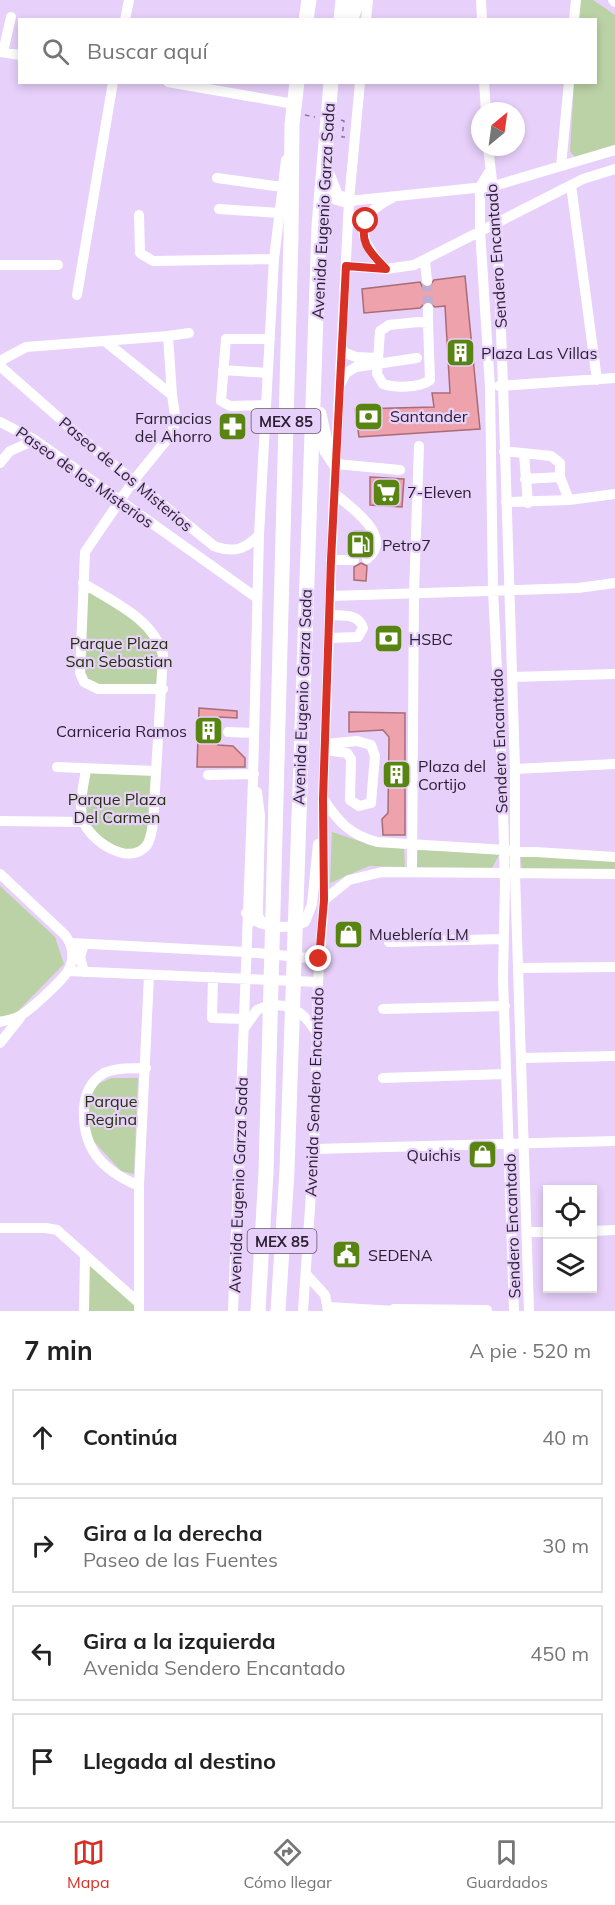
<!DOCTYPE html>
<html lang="es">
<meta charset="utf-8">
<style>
:root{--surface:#fff;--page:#f2f2f2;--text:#222;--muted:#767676;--line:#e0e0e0;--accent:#d93025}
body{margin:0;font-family:Mulish,sans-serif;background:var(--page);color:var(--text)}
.controls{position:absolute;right:18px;bottom:18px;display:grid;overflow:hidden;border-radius:0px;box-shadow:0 3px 9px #0003}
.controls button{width:54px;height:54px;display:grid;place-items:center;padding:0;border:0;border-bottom:2px solid var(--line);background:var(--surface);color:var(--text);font:30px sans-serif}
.compass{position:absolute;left:471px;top:102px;width:54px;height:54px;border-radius:50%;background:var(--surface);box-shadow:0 3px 9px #0003;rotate:29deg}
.stop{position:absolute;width:18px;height:18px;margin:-14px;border:4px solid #d93025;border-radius:50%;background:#fff}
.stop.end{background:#d93025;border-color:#fff;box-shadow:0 2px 6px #0008}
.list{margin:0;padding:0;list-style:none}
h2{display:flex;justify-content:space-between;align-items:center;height:78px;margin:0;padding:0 24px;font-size:26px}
h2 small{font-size:20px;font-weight:400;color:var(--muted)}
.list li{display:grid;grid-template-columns:39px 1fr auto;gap:18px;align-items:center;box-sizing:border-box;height:96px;margin:0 12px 12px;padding:0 12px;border:2px solid var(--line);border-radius:0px}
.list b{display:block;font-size:22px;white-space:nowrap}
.list p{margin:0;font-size:20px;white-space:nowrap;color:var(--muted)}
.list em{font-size:20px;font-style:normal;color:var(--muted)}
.icon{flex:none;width:33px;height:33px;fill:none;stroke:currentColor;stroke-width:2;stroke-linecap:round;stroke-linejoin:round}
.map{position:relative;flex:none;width:615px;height:1311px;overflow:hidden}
.search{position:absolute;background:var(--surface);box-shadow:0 3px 9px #0003;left:18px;right:18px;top:18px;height:66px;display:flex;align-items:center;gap:15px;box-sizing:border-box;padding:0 21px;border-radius:0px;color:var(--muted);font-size:22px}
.sheet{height:510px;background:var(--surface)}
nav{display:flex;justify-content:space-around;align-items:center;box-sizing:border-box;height:84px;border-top:2px solid var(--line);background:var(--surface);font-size:16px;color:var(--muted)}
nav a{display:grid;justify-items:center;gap:3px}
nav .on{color:var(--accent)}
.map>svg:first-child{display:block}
.green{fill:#bbd2a6}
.building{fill:#eda2ac;stroke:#a96c75;stroke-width:1.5}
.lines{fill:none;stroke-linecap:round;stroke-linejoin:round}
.minor-tunnel{stroke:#c1acd2;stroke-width:10;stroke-dasharray:10 5;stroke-linecap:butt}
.path{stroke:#877695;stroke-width:1.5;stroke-dasharray:4.5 4.5;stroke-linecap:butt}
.minor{stroke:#fff;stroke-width:10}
.highway{stroke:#fff;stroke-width:15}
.route{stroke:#d93025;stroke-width:8}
.labels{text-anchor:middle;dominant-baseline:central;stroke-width:4.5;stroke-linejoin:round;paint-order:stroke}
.shield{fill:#e7d0fa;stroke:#63536e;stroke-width:1.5}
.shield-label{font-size:15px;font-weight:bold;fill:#2a1e32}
.street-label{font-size:16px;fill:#2a1e32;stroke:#e7d0fa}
.poi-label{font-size:16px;fill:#2a1e32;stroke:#e7d0fa;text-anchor:start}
.park-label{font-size:16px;fill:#203305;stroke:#e7d0fa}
</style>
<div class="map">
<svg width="615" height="1311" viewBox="0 0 615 1311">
<rect width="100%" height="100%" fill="#e7d0fa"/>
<path class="green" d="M578,0H593L615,15V145L575,157L570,151L574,83L596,82V20L577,19Z
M83,583L145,624L160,642L163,689H98L84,682Z
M86,769L155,771L153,823L141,850L115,851L83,822Z
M332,832L359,841L404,849L405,867L369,866L330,883Z
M416,850L500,853L491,870L417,867Z
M520,853L615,860V870H522Z
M0,886L55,937L64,964L13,1016H0Z
M111,1078H138L134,1174L121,1171L87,1134L86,1104L93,1086Z
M87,1261L135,1305V1311H87Z"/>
<path class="building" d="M465,276L480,429L359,437L355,409L434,407L432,393H450L445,306L435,307L427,301L420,308L364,313L362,289L420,282L423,288H428L434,280Z
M370,477L404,479L402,507L370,505Z
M355,531H363L367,539V547L360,556L355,553Z
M361,563L367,566L366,581L354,580V567Z
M199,708L237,711V718L219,717L218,745L233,746L245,758V767H197Z
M349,712L405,713V835H383L382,819L388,813L389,737L383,730L349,732Z"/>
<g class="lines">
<path class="minor-tunnel" d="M427,281L428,308"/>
<path class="path" d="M305,115L315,117
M341,120L344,121L342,137H345"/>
<path class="minor" d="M481,0L482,20
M613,0L615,2
M125,20L129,0
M366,20L368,0
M574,20L576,0
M0,52L20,55
M3,52L11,17
M168,82L294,104
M484,82L486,111
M488,147L497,222L503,385L515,769V874L529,1311
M561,166L569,82
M489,172L480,187V230L490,387L493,590L502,770L505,884L503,978L514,1311
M217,178L282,187
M571,185L597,380
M349,201L494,186L615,150
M219,209L279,213
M139,215L140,253L153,261L274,259
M425,261L427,281
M0,265H58
M346,266L386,269L414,265L583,179L615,169
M386,269C359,242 351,218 392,198
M77,295L113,82
M418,322L428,323L430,380C420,388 395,388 383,384L377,374L380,331L389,325Z
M428,323V308
M168,336L189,333
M106,342L172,395
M342,348L343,352L356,357L378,358
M0,361L26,347L168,336L172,395L176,422L169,437L134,480L85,552L80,673L84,682L98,689H163
M0,366L99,453L214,546C233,553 245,550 259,535
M223,370L268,373
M341,383L346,373L356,367L417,358
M499,386L615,378
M266,405L230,406L221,401L226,339H270
M0,422L35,440L257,598
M504,451L551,456L560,463V477L525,479
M524,454L528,503
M0,463L10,451L35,440
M336,464L400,470
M560,477L569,500
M334,493C350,507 395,536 367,559
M506,502L569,500L615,494
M331,560H354
M83,583C113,602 154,619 163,655L153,823C152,830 151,839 147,845C129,868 89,840 83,820C78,805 84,784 86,769
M331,596L578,588L615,583
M329,638L358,637L363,628C358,613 344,616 330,615
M512,677L615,674
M228,732L254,733
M325,750L347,753L351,759L350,800L359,806L371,803L375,756L371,745L357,741L326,744
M57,767L155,771
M515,769L615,764
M208,775L254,774
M257,792L260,816L258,908V916L263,924
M324,800C339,823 351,835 377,842L615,857
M0,821L83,822
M412,871L414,593L419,446
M0,874L65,935C72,944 75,956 70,967C67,977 33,1007 23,1014C16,1019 8,1020 0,1022
M324,900L349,880L382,872L615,874
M246,913C259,929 288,930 305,922L312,904L318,844
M389,942L503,939
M71,943L246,952L319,959
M518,968L615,967
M68,971L318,982
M84,972L80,957L84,944
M213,977L212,1018L245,1019
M383,1009L505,1006
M245,1027L257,1010C282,999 302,1008 316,1032
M0,1043L20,1018
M522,1058L615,1056
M383,1078L506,1074
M314,1149L615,1141
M139,1186C102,1170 82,1149 84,1108C85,1094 91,1081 104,1073C116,1067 133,1069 146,1068
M0,1228H46L57,1230L139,1303
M592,1231L615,1230
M527,1232H548
M306,1274L325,1295L328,1311
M329,1307L394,1311
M394,1309L487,1310
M84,1311L85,1255
M139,1311V1186L149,976
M233,1311L253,780L259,535L274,259L286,160
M303,1311L314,1149L318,982L324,900L323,799L334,493L349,201L360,82"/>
<path class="highway" d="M306,20L309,0
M341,20L343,0
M350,20L358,0
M327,174L336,197L349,201
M319,414L327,451L336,464
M258,1311L266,1172L291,237L292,124L297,82
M278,1311L287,1171L319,226L331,82"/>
</g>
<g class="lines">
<path class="route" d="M319,959L324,900L323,799L331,560L346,266L386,269C372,254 358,243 366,221"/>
</g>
<defs>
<symbol id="building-square" viewBox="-11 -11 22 22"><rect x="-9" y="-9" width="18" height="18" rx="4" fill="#588412" stroke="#e7d0fa"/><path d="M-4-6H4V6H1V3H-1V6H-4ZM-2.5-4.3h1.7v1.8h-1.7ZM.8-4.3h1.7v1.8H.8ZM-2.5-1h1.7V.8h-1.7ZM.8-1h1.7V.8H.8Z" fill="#fff"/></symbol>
<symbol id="bank-square" viewBox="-11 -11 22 22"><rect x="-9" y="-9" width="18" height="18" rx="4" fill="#588412" stroke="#e7d0fa"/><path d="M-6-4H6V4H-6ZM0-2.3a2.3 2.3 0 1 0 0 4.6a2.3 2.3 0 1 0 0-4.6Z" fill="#fff"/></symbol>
<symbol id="pharmacy-square" viewBox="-11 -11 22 22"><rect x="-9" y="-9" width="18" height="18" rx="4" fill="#588412" stroke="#e7d0fa"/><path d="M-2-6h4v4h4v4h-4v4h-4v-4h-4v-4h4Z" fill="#fff"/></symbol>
<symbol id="supermarket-square" viewBox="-11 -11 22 22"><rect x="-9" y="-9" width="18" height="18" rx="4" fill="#588412" stroke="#e7d0fa"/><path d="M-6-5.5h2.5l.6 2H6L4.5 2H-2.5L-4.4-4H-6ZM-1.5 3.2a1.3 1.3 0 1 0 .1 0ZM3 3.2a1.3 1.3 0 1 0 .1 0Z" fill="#fff"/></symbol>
<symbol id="fuel-square" viewBox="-11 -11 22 22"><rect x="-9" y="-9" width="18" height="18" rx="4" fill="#588412" stroke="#e7d0fa"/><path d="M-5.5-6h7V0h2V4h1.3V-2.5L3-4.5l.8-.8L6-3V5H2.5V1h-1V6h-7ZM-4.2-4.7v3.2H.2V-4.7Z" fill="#fff"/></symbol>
<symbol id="shop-square" viewBox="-11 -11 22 22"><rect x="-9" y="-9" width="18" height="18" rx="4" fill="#588412" stroke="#e7d0fa"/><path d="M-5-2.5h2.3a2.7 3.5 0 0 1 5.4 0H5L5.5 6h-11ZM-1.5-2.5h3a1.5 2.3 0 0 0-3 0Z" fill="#fff"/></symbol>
<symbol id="civic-square" viewBox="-11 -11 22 22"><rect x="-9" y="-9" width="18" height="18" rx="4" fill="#588412" stroke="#e7d0fa"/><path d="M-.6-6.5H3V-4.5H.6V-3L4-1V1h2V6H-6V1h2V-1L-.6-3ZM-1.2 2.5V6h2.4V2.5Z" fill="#fff"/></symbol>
</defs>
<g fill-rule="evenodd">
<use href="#building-square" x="444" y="336" width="33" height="33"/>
<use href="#bank-square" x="352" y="400" width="33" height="33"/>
<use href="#pharmacy-square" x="216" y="410" width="33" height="33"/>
<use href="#supermarket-square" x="370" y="476" width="33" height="33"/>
<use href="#fuel-square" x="344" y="528" width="33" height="33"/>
<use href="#bank-square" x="372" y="622" width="33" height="33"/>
<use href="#building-square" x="192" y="714" width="33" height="33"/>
<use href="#building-square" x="380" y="758" width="33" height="33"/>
<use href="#shop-square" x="332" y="918" width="33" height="33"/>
<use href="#shop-square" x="466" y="1138" width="33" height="33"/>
<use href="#civic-square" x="330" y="1238" width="33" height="33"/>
</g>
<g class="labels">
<g class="shield">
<rect x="251.5" y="409" width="69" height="24" rx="4.5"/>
<rect x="247.5" y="1229" width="69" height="24" rx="4.5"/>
</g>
<g class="shield-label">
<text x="286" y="421">MEX 85</text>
<text x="282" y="1241">MEX 85</text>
</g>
<g class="street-label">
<text transform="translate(323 211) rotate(-87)">Avenida Eugenio Garza Sada</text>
<text transform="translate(496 256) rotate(-94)">Sendero Encantado</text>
<text transform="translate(126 474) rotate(40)">Paseo de Los Misterios</text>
<text transform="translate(85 477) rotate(35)">Paseo de los Misterios</text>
<text transform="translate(302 697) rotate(-88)">Avenida Eugenio Garza Sada</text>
<text transform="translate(499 741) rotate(-92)">Sendero Encantado</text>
<text transform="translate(314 1092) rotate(-88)">Avenida Sendero Encantado</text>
<text transform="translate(238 1185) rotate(-88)">Avenida Eugenio Garza Sada</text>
<text transform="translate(512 1226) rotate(-92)">Sendero Encantado</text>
</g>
<g class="poi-label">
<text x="481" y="353">Plaza Las Villas</text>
<text x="390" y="416">Santander</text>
<text x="212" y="418" text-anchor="end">Farmacias<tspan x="212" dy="18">del Ahorro</tspan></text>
<text x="407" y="492">7-Eleven</text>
<text x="382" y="545">Petro7</text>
<text x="409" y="639">HSBC</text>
<text x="187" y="731" text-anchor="end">Carniceria Ramos</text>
<text x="418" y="766">Plaza del<tspan x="418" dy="18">Cortijo</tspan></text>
<text x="369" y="934">Mueblería LM</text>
<text x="461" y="1155" text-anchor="end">Quichis</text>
<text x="368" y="1255">SEDENA</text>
</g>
<g class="park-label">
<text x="119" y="643">Parque Plaza<tspan x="119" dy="18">San Sebastian</tspan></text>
<text x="117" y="799">Parque Plaza<tspan x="117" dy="18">Del Carmen</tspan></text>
<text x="111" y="1101">Parque<tspan x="111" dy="18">Regina</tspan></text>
</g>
</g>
</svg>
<div class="controls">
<button><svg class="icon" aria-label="locate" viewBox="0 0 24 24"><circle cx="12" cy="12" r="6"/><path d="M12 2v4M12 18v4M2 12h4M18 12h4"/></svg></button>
<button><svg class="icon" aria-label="layers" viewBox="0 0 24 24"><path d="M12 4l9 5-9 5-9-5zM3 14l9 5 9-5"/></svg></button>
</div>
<svg class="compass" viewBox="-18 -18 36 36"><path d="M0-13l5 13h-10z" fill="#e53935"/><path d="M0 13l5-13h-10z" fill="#767676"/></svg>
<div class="stop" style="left:366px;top:221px"></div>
<div class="stop end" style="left:319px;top:959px"></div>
<div class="search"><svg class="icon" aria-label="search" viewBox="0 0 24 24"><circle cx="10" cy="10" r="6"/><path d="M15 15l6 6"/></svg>Buscar aquí</div>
</div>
<section class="sheet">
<h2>7 min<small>A pie · 520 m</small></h2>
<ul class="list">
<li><svg class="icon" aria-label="ahead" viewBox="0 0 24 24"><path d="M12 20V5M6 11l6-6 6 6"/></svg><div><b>Continúa</b></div><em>40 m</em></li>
<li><svg class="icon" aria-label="right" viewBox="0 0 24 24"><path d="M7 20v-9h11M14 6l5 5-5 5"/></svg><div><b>Gira a la derecha</b><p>Paseo de las Fuentes</p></div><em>30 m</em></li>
<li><svg class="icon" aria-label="left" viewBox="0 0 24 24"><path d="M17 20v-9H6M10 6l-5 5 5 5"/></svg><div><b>Gira a la izquierda</b><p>Avenida Sendero Encantado</p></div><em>450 m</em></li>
<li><svg class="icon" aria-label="arrive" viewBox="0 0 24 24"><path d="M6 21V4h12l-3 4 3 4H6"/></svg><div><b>Llegada al destino</b></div></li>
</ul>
</section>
<nav>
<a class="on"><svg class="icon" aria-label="map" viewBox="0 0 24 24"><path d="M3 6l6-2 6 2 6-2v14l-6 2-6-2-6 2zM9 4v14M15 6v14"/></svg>Mapa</a>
<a><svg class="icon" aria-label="directions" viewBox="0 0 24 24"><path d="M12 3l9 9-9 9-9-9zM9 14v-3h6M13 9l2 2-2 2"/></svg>Cómo llegar</a>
<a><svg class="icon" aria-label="saved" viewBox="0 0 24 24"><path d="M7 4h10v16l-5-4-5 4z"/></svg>Guardados</a>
</nav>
